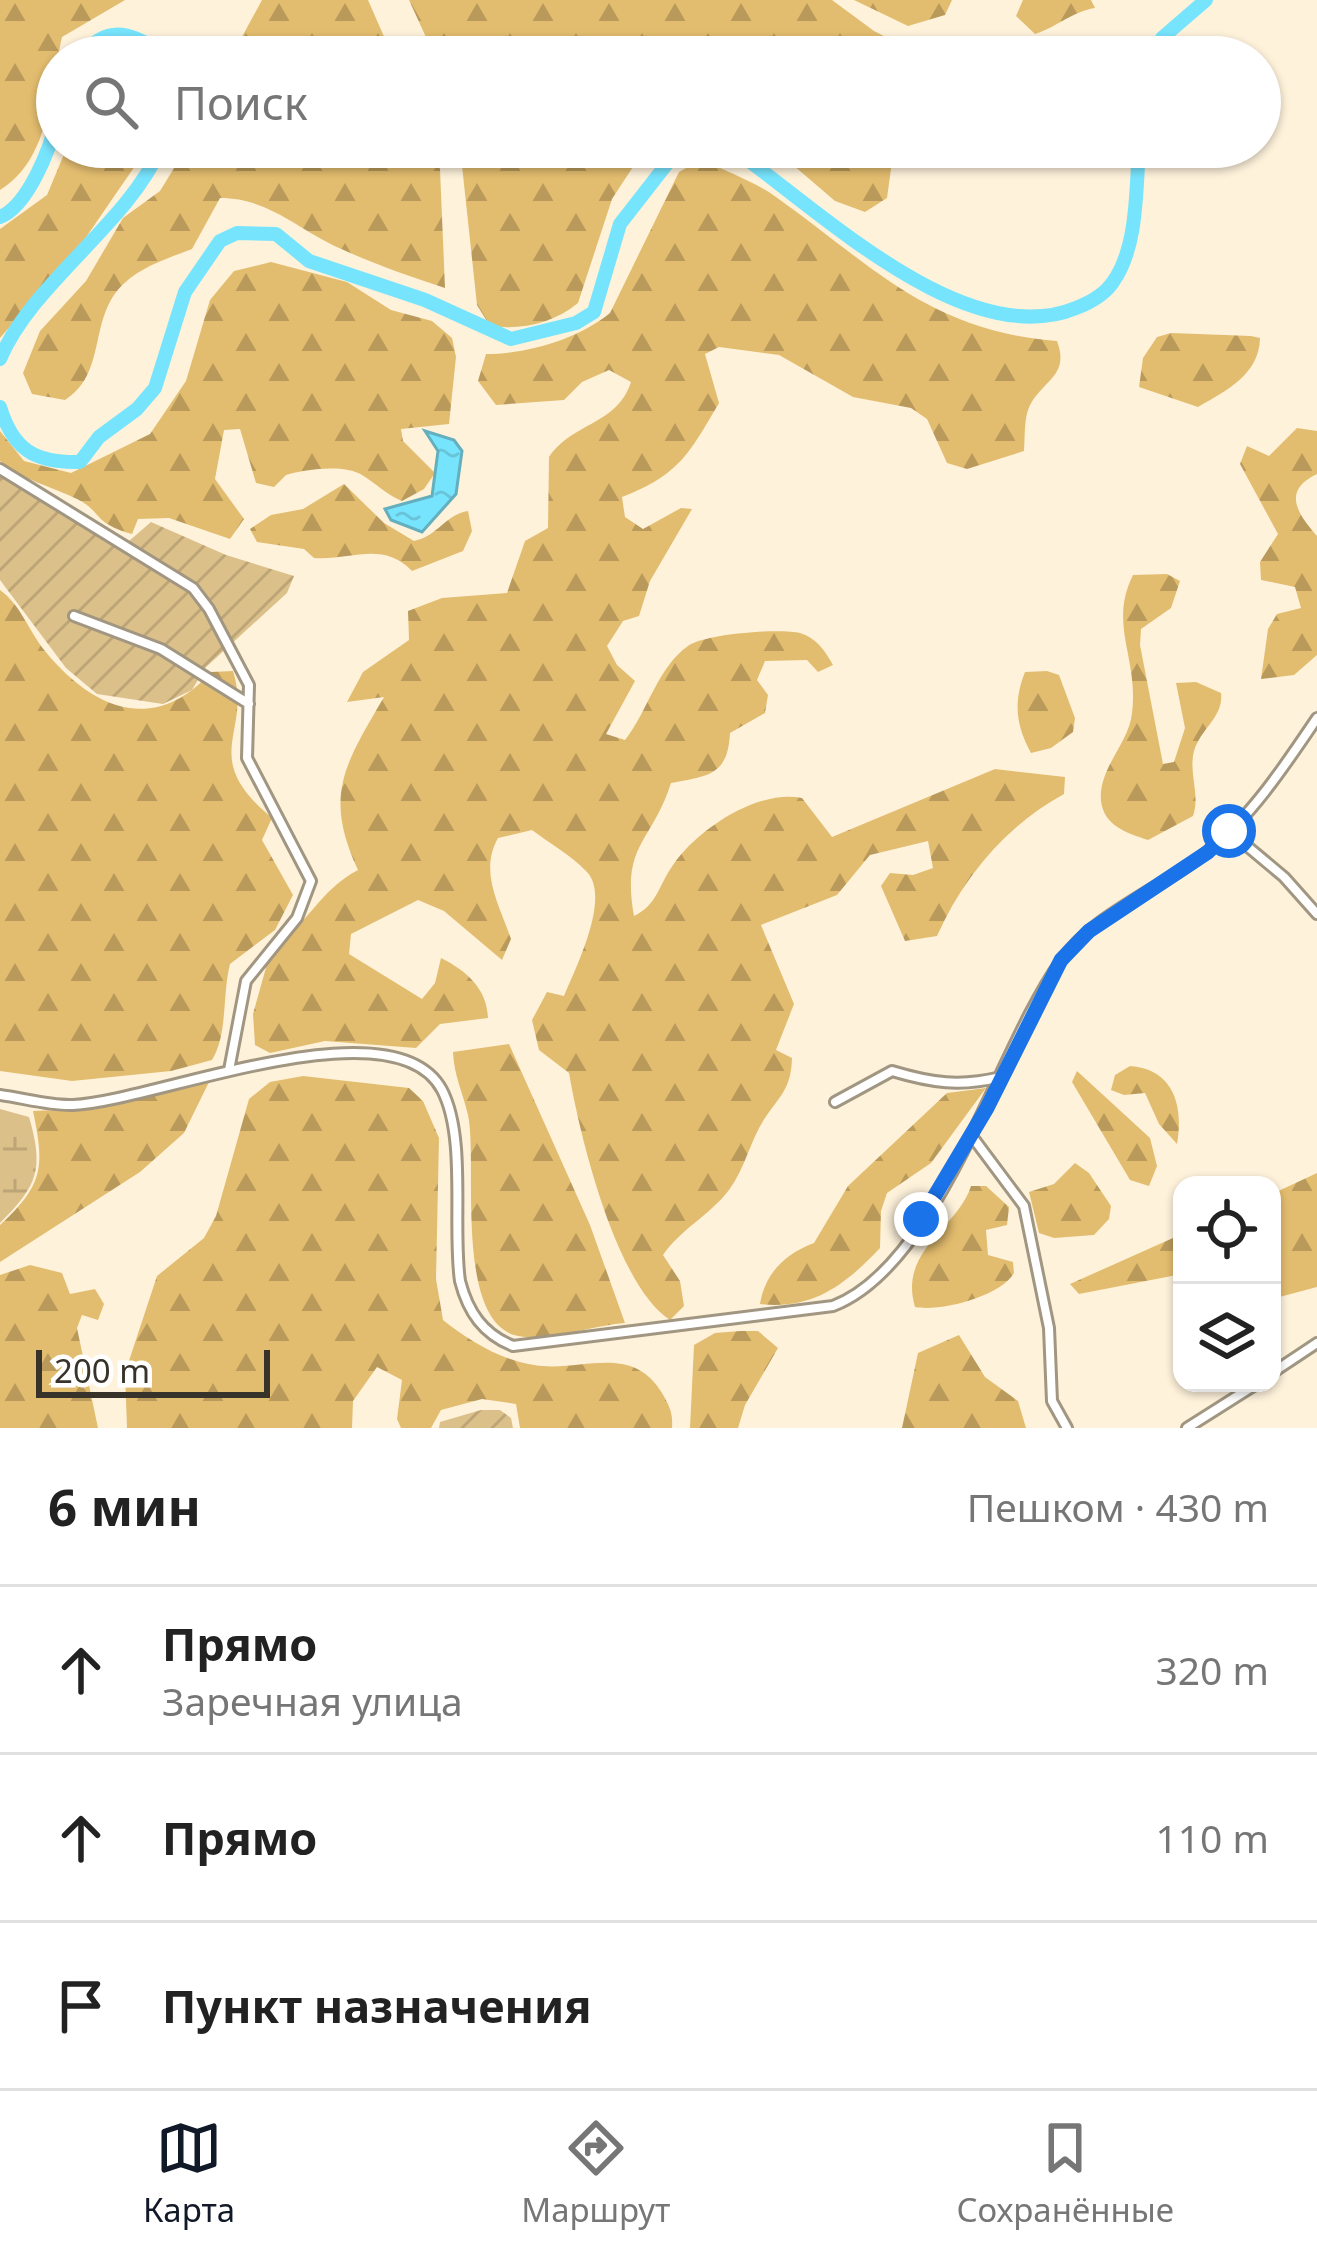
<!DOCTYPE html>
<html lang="ru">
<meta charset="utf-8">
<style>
:root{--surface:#fff;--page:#f2f2f2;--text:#222;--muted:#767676;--line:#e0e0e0;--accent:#111827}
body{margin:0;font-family:"Noto Sans",sans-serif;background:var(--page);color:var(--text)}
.controls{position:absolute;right:36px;bottom:36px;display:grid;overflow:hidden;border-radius:24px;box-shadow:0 3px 9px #0004}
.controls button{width:108px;height:108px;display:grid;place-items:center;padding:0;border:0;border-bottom:3px solid var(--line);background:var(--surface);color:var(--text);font:60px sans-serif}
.scale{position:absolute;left:36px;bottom:30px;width:234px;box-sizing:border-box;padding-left:12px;border:6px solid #38332a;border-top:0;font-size:33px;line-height:42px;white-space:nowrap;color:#38332a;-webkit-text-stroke:9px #fff;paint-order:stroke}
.stop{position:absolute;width:36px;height:36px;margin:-27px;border:9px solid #1a73e8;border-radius:50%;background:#fff}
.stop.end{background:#1a73e8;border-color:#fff;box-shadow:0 3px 12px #0008}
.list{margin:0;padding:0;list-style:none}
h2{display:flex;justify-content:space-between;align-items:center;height:156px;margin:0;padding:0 48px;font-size:51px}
h2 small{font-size:39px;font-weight:400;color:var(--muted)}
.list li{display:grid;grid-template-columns:78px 1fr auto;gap:36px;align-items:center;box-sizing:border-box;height:168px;padding:0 48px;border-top:3px solid var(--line)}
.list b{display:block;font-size:45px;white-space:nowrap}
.list p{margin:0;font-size:39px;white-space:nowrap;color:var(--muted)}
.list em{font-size:39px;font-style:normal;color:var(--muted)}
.icon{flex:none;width:66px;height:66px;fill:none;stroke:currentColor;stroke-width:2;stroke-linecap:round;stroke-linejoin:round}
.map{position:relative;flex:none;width:1317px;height:1428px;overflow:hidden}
.search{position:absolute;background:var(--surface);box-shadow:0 3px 9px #0004;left:36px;right:36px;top:36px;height:132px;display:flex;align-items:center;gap:30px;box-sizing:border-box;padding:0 42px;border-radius:66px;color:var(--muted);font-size:45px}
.sheet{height:660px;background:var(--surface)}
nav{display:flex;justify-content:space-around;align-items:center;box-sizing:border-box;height:168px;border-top:3px solid var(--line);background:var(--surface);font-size:33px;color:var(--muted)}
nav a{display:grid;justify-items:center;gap:6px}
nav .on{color:var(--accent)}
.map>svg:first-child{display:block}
.forest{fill:url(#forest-firs)}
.wetland{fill:url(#wetland-marsh)}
.garden{fill:url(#garden-furrows)}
.water{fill:url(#water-ripples);stroke:#64afbe;stroke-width:3}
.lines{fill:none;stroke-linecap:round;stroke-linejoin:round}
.river{stroke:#77e4fd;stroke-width:14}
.minor-casing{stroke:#a19681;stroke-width:14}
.minor{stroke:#fff;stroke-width:8}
.route{stroke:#1a73e8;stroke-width:15}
</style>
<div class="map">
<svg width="1317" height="1428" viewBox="0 0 1317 1428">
<defs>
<pattern id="forest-firs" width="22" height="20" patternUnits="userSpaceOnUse" patternTransform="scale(3)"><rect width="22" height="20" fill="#e3bd6f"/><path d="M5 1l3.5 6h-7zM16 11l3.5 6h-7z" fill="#b99a5b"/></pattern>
<pattern id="wetland-marsh" width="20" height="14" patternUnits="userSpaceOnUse" patternTransform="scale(3)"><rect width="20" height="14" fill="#dcc08a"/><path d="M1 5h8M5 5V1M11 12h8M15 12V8" fill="none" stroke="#bea577"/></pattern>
<pattern id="garden-furrows" width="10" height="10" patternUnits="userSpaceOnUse" patternTransform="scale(3)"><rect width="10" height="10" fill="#dcc08a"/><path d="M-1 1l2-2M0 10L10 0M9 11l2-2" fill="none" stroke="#bea577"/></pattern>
<pattern id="water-ripples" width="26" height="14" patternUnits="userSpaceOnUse" patternTransform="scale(3)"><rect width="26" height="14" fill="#77e4fd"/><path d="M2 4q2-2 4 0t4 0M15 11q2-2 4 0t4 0" fill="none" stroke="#68c4d9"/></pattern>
</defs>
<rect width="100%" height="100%" fill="#fef2db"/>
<path class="forest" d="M0,0H125L62,37C50,88 51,159 0,190Z
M262,0H368L393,57H231Z
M409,0H832L874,31L925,57H435Z
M854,0H952L945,15L908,26Z
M1023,0H1091L1095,8C1071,12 1059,26 1035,34L1016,16Z
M67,147H148L80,246L0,338V229L47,195Z
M187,147H431L440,169L445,288C408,276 374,264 339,248C296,228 268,198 220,198L192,249C166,259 136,268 117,291C90,325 105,375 65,400L32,394L23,373L40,331L86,281L123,218L160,191Z
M460,147H646L612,199L578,303C552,324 522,330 490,326L477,305Z
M772,147H894L887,198L865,212L835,201Z
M702,159C726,172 754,181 776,197C873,266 929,331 1057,341C1071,378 1039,381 1028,410C1024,421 1025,439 1024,451L967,469L947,463L927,419L911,408L853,397L779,355L719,347L705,354L719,403C689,454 679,475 622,497L625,517L643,529L681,508L692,509L650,581L639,616L623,621L607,646L617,665L635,681L606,734L625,740C648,711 657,668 688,646C704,634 779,628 800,633C817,638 825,651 833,665L818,672L807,660L765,661L757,680L768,695L765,713L730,733C728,775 709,776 671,783C652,843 621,844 634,916C658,904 658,886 673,865C698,829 758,789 802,798L832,837L995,769L1065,777L1064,794C1006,826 964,876 937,936L905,941L881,886L890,873L913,875L933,868L928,841L870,855L837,895L761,925L794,1004L776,1050L792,1058C791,1087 782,1094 767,1115C751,1137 746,1167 729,1190C710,1215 681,1229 663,1255L680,1281L684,1306L670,1320C616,1285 580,1137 569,1073L539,1050L532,1020L547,992L564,996C576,967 612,896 586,871C571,855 549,843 532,830L498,838C479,872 499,904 511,939L502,960L444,911L418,900L351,934L349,954L422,999L435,983L441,958C467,971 487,989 488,1018L440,1024L416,1048L325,1041L270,1053L255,1045L253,1014L272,946C310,924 318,891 358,870C323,795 345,764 384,697L347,702L363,672L409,640L408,611L442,598L507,593L525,541L548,528L549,457C573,422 617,425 631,382L609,370L582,382L564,400L496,405L478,381L486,354C528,354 578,339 610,313L679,172Z
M271,262L347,282L391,310L432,321L452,338L456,357L449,424L401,429L403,441L435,473L424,489L402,501C385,494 377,484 362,475C344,464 306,469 286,475L274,487L256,483L240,429L224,430L215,479L244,519L230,539L169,518L138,519L132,534C92,523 102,511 77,499C51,486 24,481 0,461V431L24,461L71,473L150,434L186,381L210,300L234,271Z
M1171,333L1251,336L1260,338C1259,375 1227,390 1198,407L1139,387L1143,358L1157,337Z
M1297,428L1317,431V474C1281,491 1298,514 1317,536V655L1294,675L1261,679L1268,629L1277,614L1301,608L1295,587L1261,580L1260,562L1278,534L1240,464L1247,446L1269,456Z
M344,484L384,523L414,541C438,536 446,514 468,511L472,531L463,551L412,571C382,540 350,561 314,558L304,549L257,542L250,529L271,515L303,509Z
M1167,574L1180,581L1171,608L1141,629L1140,645L1163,764L1174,762L1185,728L1176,683L1196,682L1221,693C1224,719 1197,730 1193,756C1190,777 1200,796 1193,816L1148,840C1127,833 1104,826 1101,801C1098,768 1129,744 1132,713C1139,658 1108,625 1133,575Z
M0,590C21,605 28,630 45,651C93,710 155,735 211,672L233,671C253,733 197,756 272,818L262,840L293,895L275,930L230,964C222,996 228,1034 212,1060L171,1071L72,1081L0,1071Z
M1047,671L1059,675L1075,718L1073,732L1051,748L1031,753C1016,726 1013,702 1025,672Z
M509,1044L590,1225L625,1323C593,1325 543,1344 514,1335C454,1315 478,1161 468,1115C463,1093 454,1076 453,1052Z
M1130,1066C1173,1069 1184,1105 1177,1144L1159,1124L1145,1093L1124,1095L1111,1090L1115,1075Z
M1077,1071L1150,1138L1157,1166L1149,1186L1130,1180L1072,1082Z
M303,1076L409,1088L423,1101L439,1138L436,1279L443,1320C471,1342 499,1359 534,1365C581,1373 631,1342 662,1393C670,1407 673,1413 672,1428H520L516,1404L482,1399L441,1410L431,1428H401L397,1419L402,1380L377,1367L353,1401L352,1428H127L125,1373L157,1276L204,1238L216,1216L249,1099L270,1082Z
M209,1082L184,1133L140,1172L0,1262V1225C43,1185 45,1168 33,1111L79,1109Z
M986,1088L931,1163L887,1193L881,1211L880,1248C845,1285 813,1310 760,1304C765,1273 785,1254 814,1243L848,1186L947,1093Z
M1075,1163L1089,1173L1111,1206L1109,1219L1094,1235L1054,1238L1039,1233L1029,1192L1054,1184Z
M1317,1173V1287L1272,1299V1194Z
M971,1186H986L1009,1207L1007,1225L986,1230L988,1255L1013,1262L1014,1273C1001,1296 941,1312 915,1307C898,1250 958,1228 971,1186Z
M1182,1234V1274L1079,1294L1070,1284Z
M30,1265L62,1273L70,1294L95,1289L104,1304L98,1320L82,1315L77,1328L98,1428H0V1275Z
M740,1331H758L778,1348L745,1405L738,1428H690L694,1345L715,1333Z
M959,1335L985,1377L1018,1401L1026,1428H902L918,1353Z"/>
<path class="wetland" d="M0,1109L29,1117C44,1169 38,1185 0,1223Z"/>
<path class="garden" d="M0,469L129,541L151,522L226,555L294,576L287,593L205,668L192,690L163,704L97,694L66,668L0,580Z
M481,1410H500L511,1418L513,1428H439L440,1422Z"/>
<path class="water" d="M425,431L454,440L462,451L456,494L422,532L391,520L385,509L432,496L438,451Z"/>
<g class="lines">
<path class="river" d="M81,57C110,19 135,36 169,57
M1157,57L1162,38L1206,0
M730,147C815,206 965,354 1076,308C1089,303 1105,294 1113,282C1138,247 1136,188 1139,147
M0,217C28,206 50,149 57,120
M0,359C32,283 128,224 161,147
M0,407C13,450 35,463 80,462L99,437L137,409L155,388L185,292L220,241L237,233L276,234L309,261L425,300L511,339L576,323L594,312L620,224L680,147"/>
<defs>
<path id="minor" d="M0,469L193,588L209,609L249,685L247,758L311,881L297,918L246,981L229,1070
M74,616L161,649L249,704
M1229,831L1284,877L1317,914
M0,1095C23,1098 50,1106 73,1105C152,1102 394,1000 442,1090C467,1138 452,1226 460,1281C468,1312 483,1334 513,1346L833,1306C940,1265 997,1050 1061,961C1096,912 1161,889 1207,852C1251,817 1286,764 1317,718
M835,1102L892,1071C932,1083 960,1087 1001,1077
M971,1135L1024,1206L1049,1328L1052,1401L1067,1428
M1272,1373L1317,1343
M1187,1428L1258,1383"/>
</defs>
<use href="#minor" class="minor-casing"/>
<use href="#minor" class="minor"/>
</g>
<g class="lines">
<path class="route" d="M921,1219L987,1108L1061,960L1089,931L1208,852L1229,831"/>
</g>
</svg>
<div class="controls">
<button><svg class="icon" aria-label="locate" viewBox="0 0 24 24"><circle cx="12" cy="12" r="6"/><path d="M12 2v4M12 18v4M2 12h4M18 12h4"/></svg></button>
<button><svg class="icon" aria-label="layers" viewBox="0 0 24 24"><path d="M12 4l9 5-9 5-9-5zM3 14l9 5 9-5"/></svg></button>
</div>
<div class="scale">200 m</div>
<div class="stop" style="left:1229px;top:831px"></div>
<div class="stop end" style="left:921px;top:1219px"></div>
<div class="search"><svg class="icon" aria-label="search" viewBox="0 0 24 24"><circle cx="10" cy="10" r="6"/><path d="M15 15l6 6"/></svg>Поиск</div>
</div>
<section class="sheet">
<h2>6 мин<small>Пешком · 430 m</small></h2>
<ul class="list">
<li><svg class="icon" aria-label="ahead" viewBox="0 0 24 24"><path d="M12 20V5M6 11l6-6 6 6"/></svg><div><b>Прямо</b><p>Заречная улица</p></div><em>320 m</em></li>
<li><svg class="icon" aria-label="ahead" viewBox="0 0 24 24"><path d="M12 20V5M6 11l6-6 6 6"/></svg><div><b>Прямо</b></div><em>110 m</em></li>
<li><svg class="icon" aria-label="arrive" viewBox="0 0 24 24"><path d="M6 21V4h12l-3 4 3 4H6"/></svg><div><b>Пункт назначения</b></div></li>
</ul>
</section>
<nav>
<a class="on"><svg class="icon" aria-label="map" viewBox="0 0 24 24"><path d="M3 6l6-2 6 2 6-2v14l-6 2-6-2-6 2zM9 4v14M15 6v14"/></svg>Карта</a>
<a><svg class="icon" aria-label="directions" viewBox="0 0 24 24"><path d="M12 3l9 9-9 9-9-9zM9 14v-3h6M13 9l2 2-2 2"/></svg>Маршрут</a>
<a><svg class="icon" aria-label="saved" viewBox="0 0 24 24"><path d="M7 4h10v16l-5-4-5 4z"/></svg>Сохранённые</a>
</nav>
